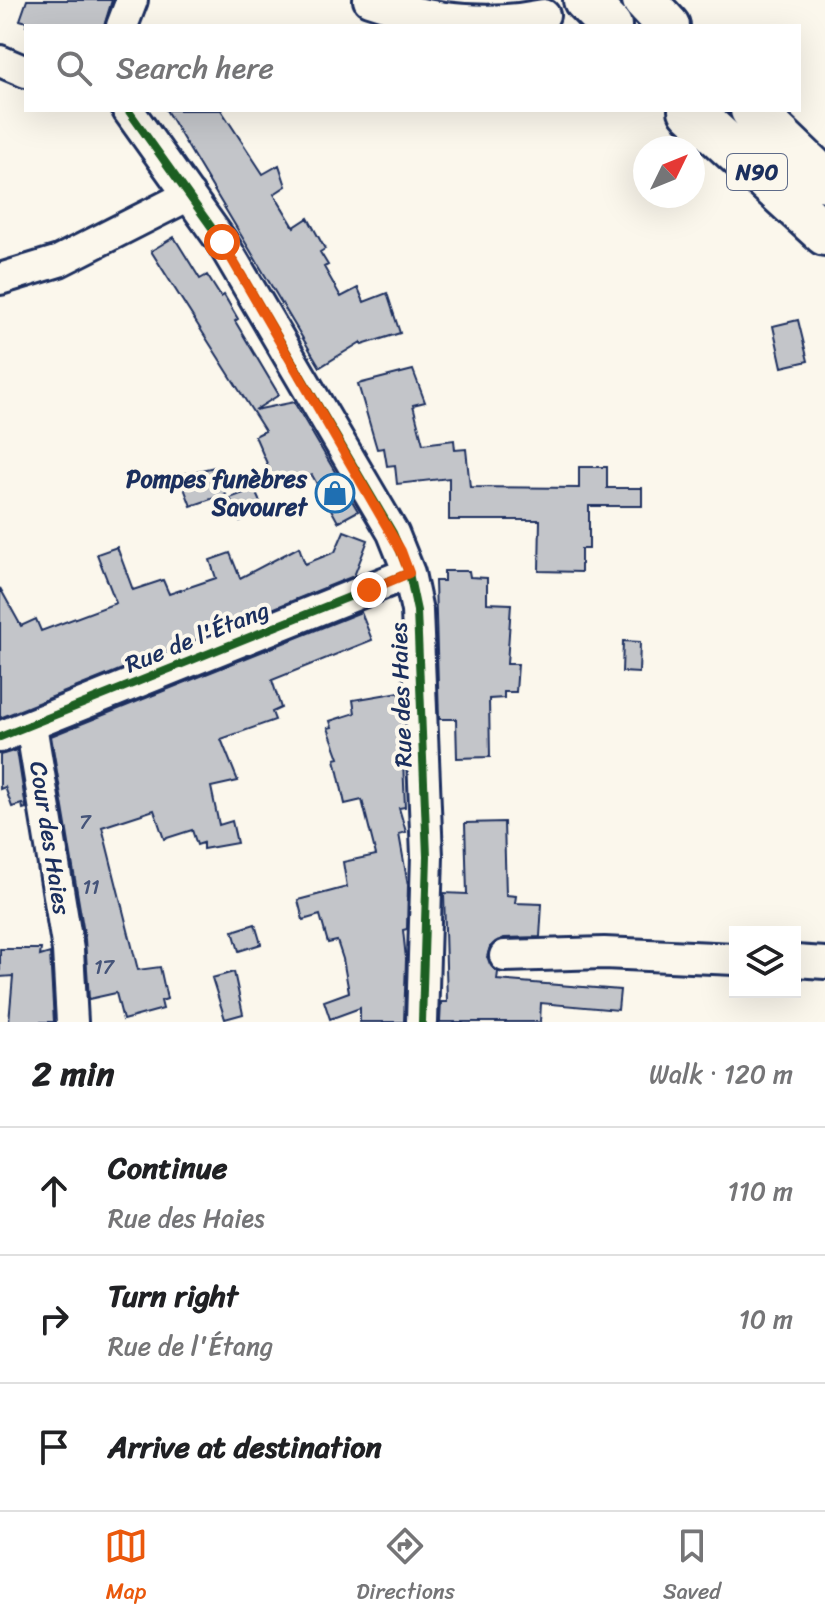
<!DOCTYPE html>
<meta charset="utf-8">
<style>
:root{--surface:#fff;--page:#f6f6f6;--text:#202124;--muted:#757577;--line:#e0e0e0;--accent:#ea580c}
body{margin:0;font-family:Sriracha,sans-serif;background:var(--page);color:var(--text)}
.controls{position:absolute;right:24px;bottom:24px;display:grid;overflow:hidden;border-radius:0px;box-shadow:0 8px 32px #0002}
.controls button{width:72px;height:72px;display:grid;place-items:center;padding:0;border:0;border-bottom:2px solid var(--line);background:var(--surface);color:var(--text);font:40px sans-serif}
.compass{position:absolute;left:633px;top:136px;width:72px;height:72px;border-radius:50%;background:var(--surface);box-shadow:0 8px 32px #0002;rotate:47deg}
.stop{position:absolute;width:24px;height:24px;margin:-18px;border:6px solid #ea580c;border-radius:50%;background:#fff}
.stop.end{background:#ea580c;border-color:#fff;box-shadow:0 2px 8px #0008}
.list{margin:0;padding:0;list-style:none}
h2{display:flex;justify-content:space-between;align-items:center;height:104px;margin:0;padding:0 32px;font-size:34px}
h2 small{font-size:26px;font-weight:400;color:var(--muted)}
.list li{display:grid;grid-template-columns:52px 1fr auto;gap:24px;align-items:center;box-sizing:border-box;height:128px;padding:0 32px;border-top:2px solid var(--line)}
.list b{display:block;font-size:30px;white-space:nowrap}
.list p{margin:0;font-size:26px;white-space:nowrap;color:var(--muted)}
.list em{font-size:26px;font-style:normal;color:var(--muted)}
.icon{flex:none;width:44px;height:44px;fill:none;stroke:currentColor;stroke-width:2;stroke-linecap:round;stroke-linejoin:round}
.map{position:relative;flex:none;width:825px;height:1022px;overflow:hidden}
.search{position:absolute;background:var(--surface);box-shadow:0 8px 32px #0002;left:24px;right:24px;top:24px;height:88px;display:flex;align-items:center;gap:20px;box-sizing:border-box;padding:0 28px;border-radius:0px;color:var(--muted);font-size:30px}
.sheet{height:488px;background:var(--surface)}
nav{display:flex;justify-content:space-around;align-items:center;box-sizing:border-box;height:112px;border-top:2px solid var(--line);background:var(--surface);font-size:22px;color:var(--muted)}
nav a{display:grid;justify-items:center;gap:4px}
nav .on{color:var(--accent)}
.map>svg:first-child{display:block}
.building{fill:#c3c5c9;stroke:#1b2f5e;stroke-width:2}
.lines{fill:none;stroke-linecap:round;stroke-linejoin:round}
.minor-casing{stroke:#1b2f5e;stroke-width:36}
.highway-casing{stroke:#1b2f5e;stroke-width:48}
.minor{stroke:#fbf7ec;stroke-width:30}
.highway{stroke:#fbf7ec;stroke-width:42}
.cycleway-casing{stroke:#fbf7ec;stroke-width:13}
.cycleway{stroke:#1b5e20;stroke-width:8}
.route{stroke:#ea580c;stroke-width:10}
.labels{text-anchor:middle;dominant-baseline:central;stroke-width:8;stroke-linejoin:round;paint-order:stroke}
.number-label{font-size:20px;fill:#455479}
.shield{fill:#fbf7ec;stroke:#5e6b89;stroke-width:2}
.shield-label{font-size:22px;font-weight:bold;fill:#1b2f5e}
.poi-label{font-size:24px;font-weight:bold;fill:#1b2f5e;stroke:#fbf7ec;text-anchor:end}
.street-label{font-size:24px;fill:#1b2f5e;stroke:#fbf7ec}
</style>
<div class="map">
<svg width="825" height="1022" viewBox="0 0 825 1022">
<rect width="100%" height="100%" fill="#fbf7ec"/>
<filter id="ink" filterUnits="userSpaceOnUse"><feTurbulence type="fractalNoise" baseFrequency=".0125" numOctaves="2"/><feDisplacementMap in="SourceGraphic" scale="16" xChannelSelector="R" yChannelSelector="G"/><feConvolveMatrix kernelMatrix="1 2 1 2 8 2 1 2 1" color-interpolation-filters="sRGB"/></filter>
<g filter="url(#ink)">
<path class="building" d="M27,0H112L104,26H26L27,22L20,20Z
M166,110H221L263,174L279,165L286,186L274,194L294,227L308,218L325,249L320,252L328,265L324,267L341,297L358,288L364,302L387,293L400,333L362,345L361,342L320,367Z
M174,237L200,279L207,275L221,297L224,295L238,319L235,321L279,395L255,410L294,402L358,511L338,522L312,475L291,487L285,476L275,482L255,436L265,431L151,251Z
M798,320L808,361L782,367L773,326Z
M413,370L425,402L413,405L423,444L454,440L455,450L466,449L470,487L579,488V467H607V488H642V506H589V549H581V572L539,571L540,520H449V478L397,484L395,465L387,466L384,448L377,449L358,384Z
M215,467L226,494L191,506L179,475Z
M254,489L264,511L240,521L230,498Z
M344,531L368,540L354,576L0,718V588L21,626L36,619L41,631L116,603L97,554L117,547L133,590L163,580L169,594L216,578L210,560L230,553L240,578L299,547L305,564L335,552Z
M444,571H469L470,577L487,578V603L511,604L507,664H518L516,692H504V698L489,699L490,757L457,758L456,719H439L435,581H444Z
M361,612L372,640L272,680L281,708L272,712L275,720L221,739L238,781L211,787L219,825L232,821L237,843L203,849V843L197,845L192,830L164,839L154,810L102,827L138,970L160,967L167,999L161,1001L163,1009L123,1020L116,993L89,999L85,939L51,736Z
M623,641L640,642L639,673L622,672Z
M400,692L405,807L399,808L406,832L399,834L408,885L407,929L403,930L406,959L404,1022H360V1008L330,1019L324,1001L349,992L343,959L337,941L328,943L320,915L303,920L298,900L347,887L343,862L376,855L362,800L345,804L335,759L339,758L328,728L332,727L330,721L355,713L353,700Z
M17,750L26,808L23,809L22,804L12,807L5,787L0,789V755Z
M504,822L506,895L516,896L515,903L542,904L540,937L504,938L490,947L487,957L498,972L497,980L620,990L618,1010L541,1003L540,1022H440L441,1002H447L444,893L467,894L465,823Z
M255,924L261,944L239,951L233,931Z
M0,949H41L40,956L50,953L54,1022H9L13,976L0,977Z
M234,972L243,1014L225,1019L212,978Z"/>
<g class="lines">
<defs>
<path id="minor" d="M369,0C425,19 485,27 544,15
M122,26L132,0
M0,61L26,72
M128,110L222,242L393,533L409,573L417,611L427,856L422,1022
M0,279L59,261L189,195
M31,725L68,950L72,1022
M0,737L409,573
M505,956L604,953L735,959
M795,961L825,963"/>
<path id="highway" d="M585,0L610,26
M644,0L668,26
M690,110L825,234
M752,110L825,180"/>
</defs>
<use href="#minor" class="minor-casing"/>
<use href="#highway" class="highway-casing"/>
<use href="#minor" class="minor"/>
<use href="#highway" class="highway"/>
<defs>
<path id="cycleway" d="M128,110L222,242L393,533L409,573L417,611L427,856L422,1022
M0,737L409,573"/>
</defs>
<use href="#cycleway" class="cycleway-casing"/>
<use href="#cycleway" class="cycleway"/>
</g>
</g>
<g class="lines" filter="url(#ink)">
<path class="route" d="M222,242L401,551L409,573L369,590"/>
</g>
<defs>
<symbol id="shop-ring" viewBox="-11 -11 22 22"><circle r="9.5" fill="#fbf7ec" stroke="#1f6fb2" stroke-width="1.5"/><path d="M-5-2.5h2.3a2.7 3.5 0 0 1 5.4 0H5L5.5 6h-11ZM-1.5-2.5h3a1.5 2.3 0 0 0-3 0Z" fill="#1f6fb2"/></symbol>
</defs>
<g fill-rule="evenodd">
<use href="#shop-ring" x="313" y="471" width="44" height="44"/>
</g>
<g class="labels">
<g class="number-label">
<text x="85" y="822">7</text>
<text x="91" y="887">11</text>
<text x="104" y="967">17</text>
</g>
<rect class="shield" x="727" y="154" width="60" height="36" rx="6"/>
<g class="shield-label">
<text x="757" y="172">N90</text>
</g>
<g class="poi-label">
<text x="307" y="479">Pompes funèbres<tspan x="307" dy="28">Savouret</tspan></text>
</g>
<g class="street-label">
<text transform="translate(197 637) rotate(-22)">Rue de l'Étang</text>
<text transform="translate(401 695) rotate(-92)">Rue des Haies</text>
<text transform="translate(50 838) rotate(81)">Cour des Haies</text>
</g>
</g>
</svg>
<div class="controls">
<button><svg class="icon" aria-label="layers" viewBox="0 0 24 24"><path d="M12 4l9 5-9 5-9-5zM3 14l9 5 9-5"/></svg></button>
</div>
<svg class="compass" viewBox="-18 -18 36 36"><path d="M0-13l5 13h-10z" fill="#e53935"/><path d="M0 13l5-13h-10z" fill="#757577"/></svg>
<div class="stop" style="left:222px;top:242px"></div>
<div class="stop end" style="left:369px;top:590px"></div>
<div class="search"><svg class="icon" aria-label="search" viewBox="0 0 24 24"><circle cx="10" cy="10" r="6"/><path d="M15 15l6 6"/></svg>Search here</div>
</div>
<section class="sheet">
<h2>2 min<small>Walk · 120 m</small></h2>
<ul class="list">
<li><svg class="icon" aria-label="ahead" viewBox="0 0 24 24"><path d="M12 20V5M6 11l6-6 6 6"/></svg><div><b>Continue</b><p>Rue des Haies</p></div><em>110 m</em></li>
<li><svg class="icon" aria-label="right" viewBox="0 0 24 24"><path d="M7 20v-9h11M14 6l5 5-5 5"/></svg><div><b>Turn right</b><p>Rue de l'Étang</p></div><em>10 m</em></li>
<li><svg class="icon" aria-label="arrive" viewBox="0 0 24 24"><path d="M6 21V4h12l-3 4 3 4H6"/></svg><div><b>Arrive at destination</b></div></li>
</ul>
</section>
<nav>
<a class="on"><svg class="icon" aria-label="map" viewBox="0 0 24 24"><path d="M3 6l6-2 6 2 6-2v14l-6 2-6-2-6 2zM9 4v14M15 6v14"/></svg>Map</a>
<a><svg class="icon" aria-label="directions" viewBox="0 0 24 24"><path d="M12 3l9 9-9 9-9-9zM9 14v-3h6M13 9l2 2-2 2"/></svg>Directions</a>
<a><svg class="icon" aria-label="saved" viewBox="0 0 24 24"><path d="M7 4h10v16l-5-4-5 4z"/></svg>Saved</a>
</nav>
